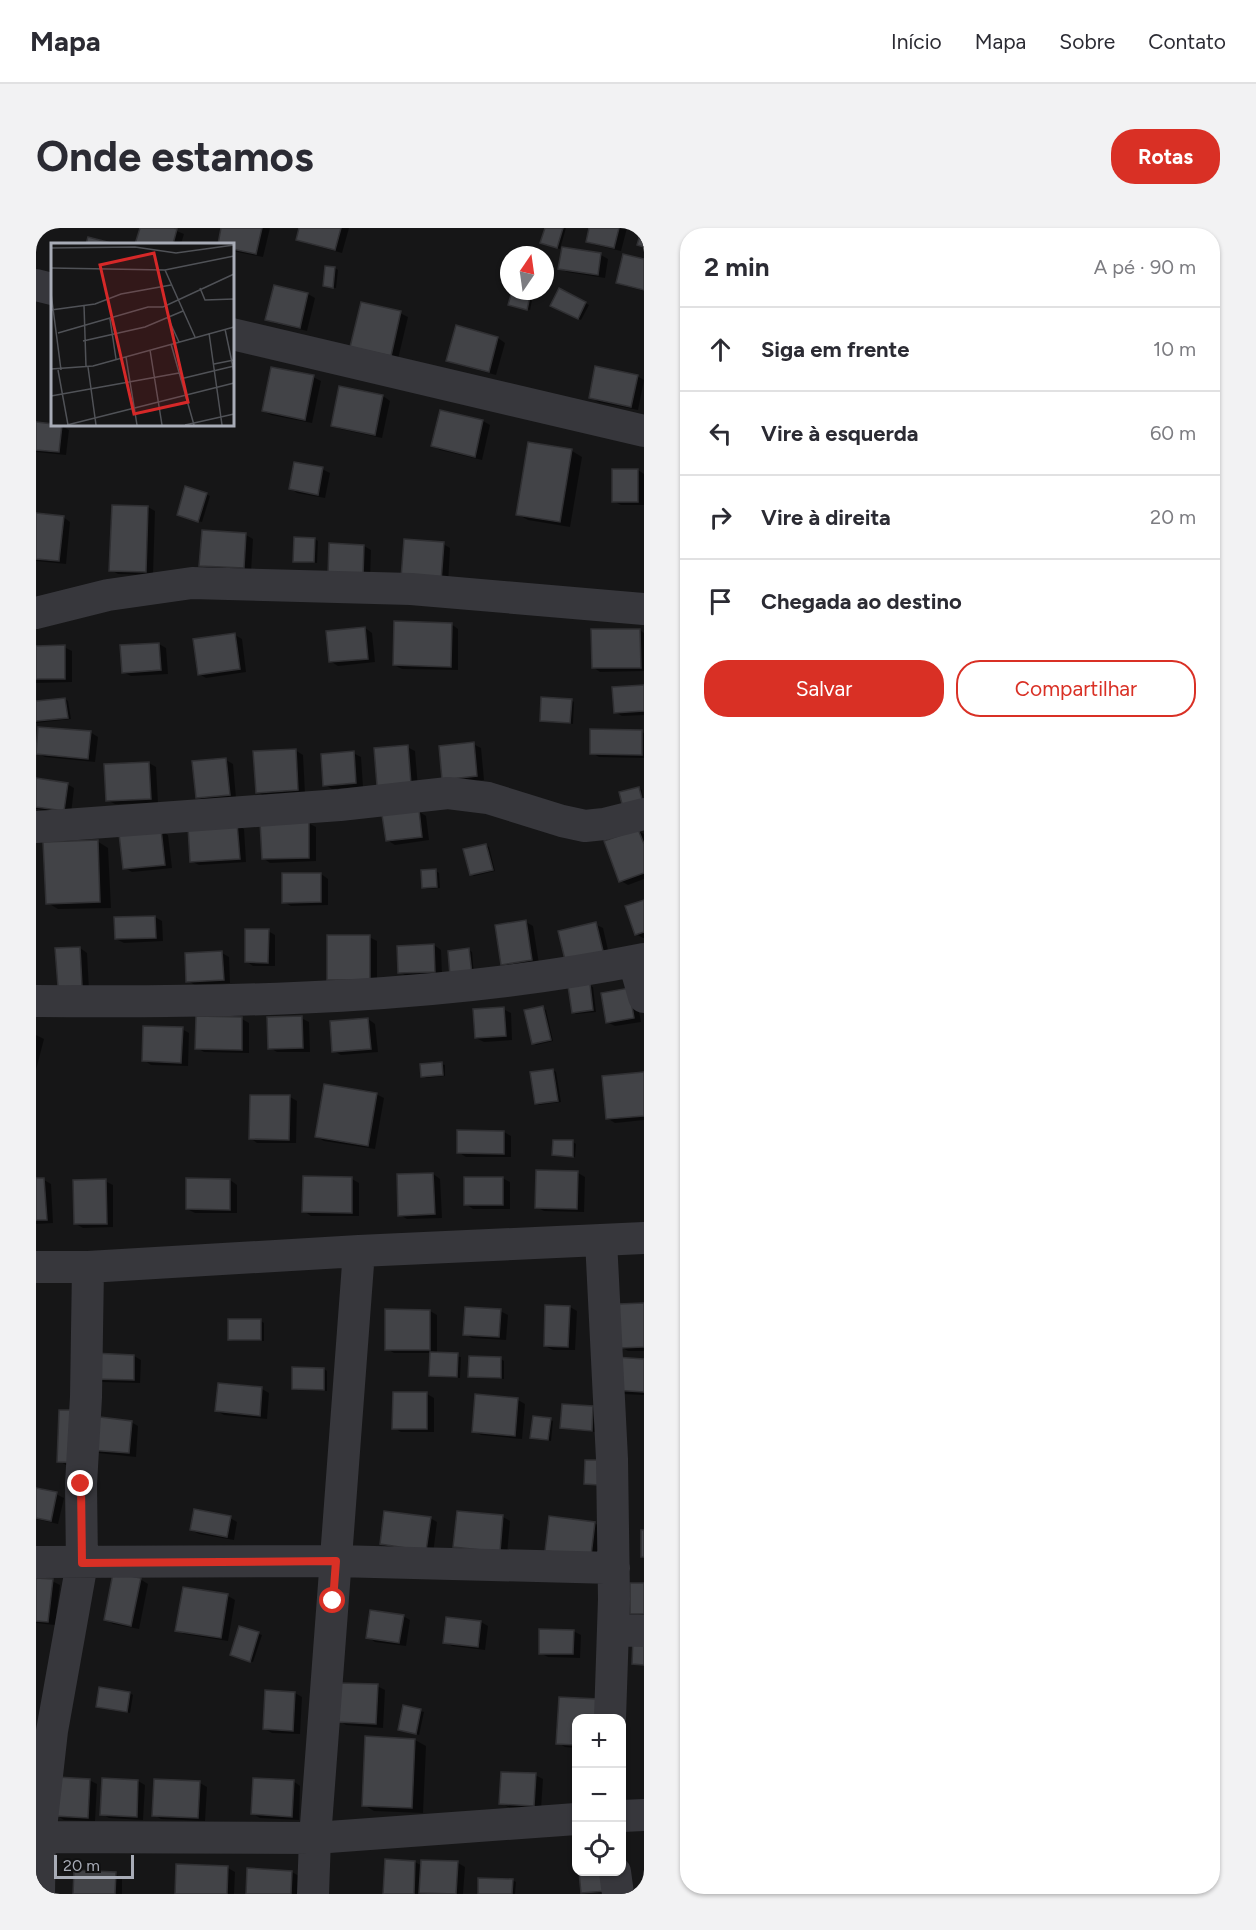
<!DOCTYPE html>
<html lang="pt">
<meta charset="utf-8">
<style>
:root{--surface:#fff;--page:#f2f2f3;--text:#2b2b33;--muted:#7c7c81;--line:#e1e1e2;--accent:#d93025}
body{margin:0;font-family:Figtree,sans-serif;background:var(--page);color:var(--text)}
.controls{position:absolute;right:18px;bottom:18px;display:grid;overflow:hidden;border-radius:12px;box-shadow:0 2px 4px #0004}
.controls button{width:54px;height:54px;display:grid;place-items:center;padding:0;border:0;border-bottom:2px solid var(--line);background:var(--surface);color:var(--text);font:30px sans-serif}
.compass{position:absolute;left:464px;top:18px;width:54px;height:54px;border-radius:50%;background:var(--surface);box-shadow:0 2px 4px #0004;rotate:13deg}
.scale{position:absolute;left:18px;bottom:15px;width:80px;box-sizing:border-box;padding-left:6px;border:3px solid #a8acb7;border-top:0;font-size:16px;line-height:21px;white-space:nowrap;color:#a8acb7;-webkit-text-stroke:4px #111112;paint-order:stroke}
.stop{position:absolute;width:18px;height:18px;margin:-14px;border:4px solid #d93025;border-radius:50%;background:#fff}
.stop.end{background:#d93025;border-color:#fff;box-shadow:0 2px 6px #0008}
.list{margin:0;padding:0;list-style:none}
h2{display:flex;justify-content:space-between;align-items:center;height:78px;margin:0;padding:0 24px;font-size:26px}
h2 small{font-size:20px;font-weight:400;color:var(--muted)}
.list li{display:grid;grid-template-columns:39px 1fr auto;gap:18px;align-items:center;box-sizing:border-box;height:84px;padding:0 24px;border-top:2px solid var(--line)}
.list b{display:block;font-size:22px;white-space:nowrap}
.list em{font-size:20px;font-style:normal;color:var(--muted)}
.actions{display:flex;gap:12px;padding:18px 24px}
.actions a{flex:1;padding:14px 0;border:2px solid var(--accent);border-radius:24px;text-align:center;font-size:21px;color:var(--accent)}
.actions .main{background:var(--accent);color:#fff}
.icon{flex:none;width:33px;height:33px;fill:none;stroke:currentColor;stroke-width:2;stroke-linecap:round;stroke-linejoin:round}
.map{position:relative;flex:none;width:608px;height:1666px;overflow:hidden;border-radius:24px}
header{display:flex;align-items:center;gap:36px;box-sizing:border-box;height:84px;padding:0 30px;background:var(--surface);border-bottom:2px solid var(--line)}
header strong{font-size:28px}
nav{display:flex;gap:33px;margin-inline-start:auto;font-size:21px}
.intro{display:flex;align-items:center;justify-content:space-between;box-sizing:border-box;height:144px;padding:0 36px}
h1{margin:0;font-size:42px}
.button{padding:15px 27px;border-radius:24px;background:var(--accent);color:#fff;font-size:21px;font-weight:700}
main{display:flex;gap:36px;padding:0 36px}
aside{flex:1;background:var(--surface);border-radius:24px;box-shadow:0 2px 4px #0004}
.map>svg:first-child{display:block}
.shadow{fill:#0007}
.building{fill:#424347;stroke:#303033;stroke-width:1.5}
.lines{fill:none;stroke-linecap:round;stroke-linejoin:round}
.minor{stroke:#37373c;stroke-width:32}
.route{stroke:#d93025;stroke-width:8}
.inset-road{fill:none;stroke:#505257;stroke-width:1.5}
.view{fill:#d62828;fill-opacity:0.15;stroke:#d62828;stroke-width:3}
.inset-edge{fill:none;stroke:#a8acb7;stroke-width:3}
</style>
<header>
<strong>Mapa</strong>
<nav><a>Início</a><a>Mapa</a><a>Sobre</a><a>Contato</a></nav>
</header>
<div class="intro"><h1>Onde estamos</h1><a class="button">Rotas</a></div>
<main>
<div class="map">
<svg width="608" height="1666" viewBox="0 0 608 1666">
<rect width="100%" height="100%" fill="#161617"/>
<path class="shadow" d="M105,0H133L148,6L145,16H100Z
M187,0H234L227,29L196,23V16H183Z
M264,0H313L306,25L269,15L261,11Z
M510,0H530L524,21L509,16Z
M554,0H591L585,23L559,17L551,13Z
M527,21L565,27L572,31L569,50L531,44L524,40Z
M588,28L608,33V63L589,58L581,54Z
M299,40L302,42L300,60L291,59L288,57Z
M524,62L553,77L545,92L516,77Z
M477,63H498L494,82L474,77Z
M272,66L279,70L271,103L238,95L231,91Z
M364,85L372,89L362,131L323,122Z
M462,110L469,115L460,147L419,136L412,132Z
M601,148L608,152L602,182L562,174L554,169Z
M277,149L285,153L276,195L235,187L227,183Z
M347,168L354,173L346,210L304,201L296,197Z
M405,183L447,193L454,197L446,232L404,222L397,218Z
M0,195L26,198L33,202L30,227L0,224Z
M536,223L546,229L534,299L492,292L481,286Z
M286,241L294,245L289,270L261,265L254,260Z
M602,242L608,246V277H585L577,273Z
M170,266L174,268L166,294L146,289Z
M77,278L112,279L119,283L117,347L82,346L75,342Z
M0,287L27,289L34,294L30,336L0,333Z
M210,307L217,311L215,344L172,341L165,337Z
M279,311L282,313L281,335L258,333Z
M407,316L414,320L412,357L366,350Z
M328,318L335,322L334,351L301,350Z
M415,396L422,401V442L366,441L358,437Z
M329,400L336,405L339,434L302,438L294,433Z
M604,402L608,405V443L564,444L557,439Z
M199,407L206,411L210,444L170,450L163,446Z
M123,416L130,420L132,446L95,448L87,444Z
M0,419H28L36,423V454L0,455Z
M608,459V487L586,488L579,484L578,461Z
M29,471L32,473L35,491L0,495V474Z
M535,472L538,474L537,496L505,492Z
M54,504L62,509L59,534L9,529L1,525Z
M606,504L608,505V530L563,529L556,525Z
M437,516L445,520L448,552L415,555Z
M371,519L379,523L382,560L350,562Z
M259,522L267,527L269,566L228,568L221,564Z
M317,525L325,529L327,559L296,561L289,557Z
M190,532L197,536L200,570L169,573L162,569Z
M113,535L120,539L122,575L79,576L71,572Z
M0,552L31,556L38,560L35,586L0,581Z
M603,560L606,562L608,577L592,581Z
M382,583L390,588L393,612L359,617L351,612Z
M272,595L280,599V633L234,635L227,630Z
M201,597L208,601L210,634L163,637L155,633Z
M125,603L132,607L136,640L96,644L89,640Z
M602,603L608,606V651L592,657L585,653Z
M61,613L72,620L75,680L22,681L12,675Z
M450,617L453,619L459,643L438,648L435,646Z
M400,643L403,645L404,660L391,661L387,659Z
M285,646L292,651V677L255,678L248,674Z
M608,673V710H607L600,706L591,679Z
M119,689L126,693L127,713L88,715L80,711Z
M490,694L497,698L503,736L473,740L466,736Z
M559,696L567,700L574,731L539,739Z
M232,703L239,707V738H217L210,733Z
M333,709L341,713V755H300L293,751Z
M398,717L405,722L406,747L371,748L363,744Z
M44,720L51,725L53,762L23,758Z
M433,722L436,724L438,747H416Z
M186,725L193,729L194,755L159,757L152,753Z
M554,758L557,759L560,784L540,786L537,784Z
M600,766L605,794L579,798L571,794Z
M507,780L510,782L517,813L500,817L497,815Z
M467,781L475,785L476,812L448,814L440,810Z
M162,790L206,791L213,795V825L168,824L161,820Z
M265,790L273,794L274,824H241L234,820Z
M332,791L339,796L342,824L305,827L298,823Z
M146,801L153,805L152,838L115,837L108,832Z
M0,807L8,811L0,842Z
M405,836L409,837V848L390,850L387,848Z
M517,842L520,844L525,874L503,877L500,875Z
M608,845V892L579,895L571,890L567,849Z
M340,866L348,870L339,921L288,913L281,909Z
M254,869L261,873L260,915H221L214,910Z
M468,904L475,908V929H430L422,924Z
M537,914L540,916L539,929L518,927Z
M542,945L549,949L548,984L508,983L500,979Z
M397,946L404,951L406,990L371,991L364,987Z
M466,950L474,954V981H437L430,976Z
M316,951L323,955V988H275L268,983Z
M0,952H8L15,956L17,995L0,996Z
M152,952H194L201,957V985H159L151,981Z
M69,953L77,957V999L47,1000L40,996Z
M608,1076V1123H592L585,1119L583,1078Z
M534,1079L541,1083L539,1122H517L509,1118Z
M394,1083L401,1087V1126L425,1129L424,1150L398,1149L394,1147L395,1125H358L351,1121Z
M464,1083L472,1087L470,1112L436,1110L429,1106Z
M225,1093L228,1095V1113H197L193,1111Z
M59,1127L98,1128L105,1132L104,1155L65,1154Z
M580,1130L608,1132V1167L585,1166Z
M465,1131L468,1133V1151L437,1150L434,1148Z
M288,1141L291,1143V1163L260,1162L257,1160Z
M226,1161L233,1165L231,1191L188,1187L181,1183Z
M391,1166L398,1170V1204H365L358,1200Z
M482,1172L489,1176L486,1211L445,1207L437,1203Z
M527,1178L557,1179L560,1181L559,1204L525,1200Z
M54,1188L95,1194L102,1198L100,1229L62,1225L53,1238L30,1237L23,1233Z
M514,1192L517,1193L515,1213L495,1209Z
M0,1261L20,1266L28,1270L22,1296L0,1291Z
M422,1284L467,1289L474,1293L471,1327L426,1322L419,1318Z
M194,1290L201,1294L198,1312L163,1306L155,1302Z
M394,1290L401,1294L397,1326L352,1320L345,1316Z
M558,1295L565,1299L562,1331L518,1326Z
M0,1351L16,1353L24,1357L19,1397L0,1395Z
M104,1351L112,1356L103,1401L77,1396L69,1391Z
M148,1361L192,1368L199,1372L192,1413L148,1406L141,1402Z
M367,1388L374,1392L370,1418L339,1414L332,1409Z
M445,1394L452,1398L449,1422L416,1418L409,1414Z
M204,1400L226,1407L217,1434L199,1428Z
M537,1403L545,1407L544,1430L512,1429L504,1425Z
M341,1458L349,1462L347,1500L310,1497L303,1493Z
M231,1464L259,1465L266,1469L264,1506L236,1505L229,1501Z
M94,1465L97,1467L94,1485L61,1478Z
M524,1471L570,1490H540V1520L529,1519L522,1515Z
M368,1479L388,1484L383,1507L364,1501Z
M331,1510L379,1512L390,1518L387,1585L338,1583L328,1577Z
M499,1547L507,1551L505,1581L472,1579L465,1575Z
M53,1552L61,1556L59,1593L28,1592L20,1587Z
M102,1553L109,1557L107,1592L73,1590L66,1586Z
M257,1553L264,1558L263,1592L224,1590L217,1586Z
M164,1555L171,1559L169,1593L125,1591L118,1587Z
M379,1634L386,1638L422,1635L429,1639L427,1666H388L385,1664V1666H348Z
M192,1640L199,1644L198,1666H140Z
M256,1644L263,1648L262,1666H211Z
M544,1644H575L577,1666L547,1664Z
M79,1646L86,1650V1666H39Z
M476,1652L480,1654L479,1666H443Z"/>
<path class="building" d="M104,0H138L141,1L137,16H99Z
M185,0H226L220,26L196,21V16H182Z
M263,0H305L299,22L260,12Z
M509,0H527L521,20L504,15Z
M553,0H583L578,20L550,14Z
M606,0H608V19L601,17Z
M52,9L79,16H50Z
M526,19L565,25L562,47L522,41Z
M587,26L608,31V62L580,55Z
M289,38L299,39L297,60L287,58Z
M238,57L272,65L264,100L229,92Z
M523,60L550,74L542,91L514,78Z
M476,63H495L491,82L472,77Z
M325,74L365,83L355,128L314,119Z
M420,97L462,109L453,144L410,133Z
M559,138L602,147L595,179L553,170Z
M235,139L278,147L269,192L226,183Z
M303,158L347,167L339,207L295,198Z
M404,182L447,192L439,229L395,218Z
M0,194L26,197L23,224L0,222Z
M492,214L536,221L524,294L480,287Z
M258,234L287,239L282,267L253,261Z
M576,241H602V274H576Z
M149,258L171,265L162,294L141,287Z
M76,277L112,278L110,344L73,343Z
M0,285L28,288L23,333L0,331Z
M166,302L210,305L208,340L163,338Z
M258,309L279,310L278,334H257Z
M368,311L408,314L405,354L365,350Z
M293,315L328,317L327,348L292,346Z
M358,393L416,395L415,439L357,437Z
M329,399L332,431L293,434L290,403Z
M555,401H604L605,440H556Z
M199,405L204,441L162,447L157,411Z
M123,415L125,442L86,445L84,417Z
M29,417V451H0V418Z
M608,457V483L578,485L576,459Z
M505,469L536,471L534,495L504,493Z
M29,470L32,490L0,493V473Z
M2,499L55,503L52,531L0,526Z
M554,501L606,502V527L554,526Z
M438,514L441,548L406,552L403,518Z
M372,517L375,556L341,558L338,520Z
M260,521L262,562L220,565L217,523Z
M318,523L320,555L287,558L285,526Z
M190,530L194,567L160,570L156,533Z
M113,534L115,571L70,573L68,536Z
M0,550L32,555L28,583L0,579Z
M603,559L607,575L587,580L583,564Z
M383,582L386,609L350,613L346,587Z
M273,593V630L226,631L224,594Z
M201,595L204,631L154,634L152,599Z
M125,601L129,637L87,641L83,606Z
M602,601L608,616V645L583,654L568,613Z
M62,612L64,674L10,676L7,614Z
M450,616L457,642L434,647L427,621Z
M400,641L401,659L386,660L385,642Z
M246,645H285V674L246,675Z
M608,672V704L599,707L589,678Z
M119,688L120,710L79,711L78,689Z
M490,692L496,732L465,737L459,697Z
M560,694L568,727L530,736L522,703Z
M209,701H233L232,735L209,734Z
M291,707H334V752H291Z
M398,716L399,744L362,745L361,718Z
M44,719L46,758L22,759L19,720Z
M433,720L436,746L414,748L412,723Z
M186,723L188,752L150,754L149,725Z
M554,756L557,782L536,785L532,758Z
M593,760L598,790L570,795L565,765Z
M507,778L515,812L496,816L488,782Z
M468,779L470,808L439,810L437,781Z
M160,788L206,789V822L159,821Z
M266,788L267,820L232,821L231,789Z
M332,790L335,821L296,824L294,793Z
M107,798L147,799L145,835L106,833Z
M406,834L407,847L385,849L384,836Z
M517,841L522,873L499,876L494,844Z
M608,844V888L570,891L566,848Z
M288,856L341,865L332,918L279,909Z
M214,867H254L253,912L213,911Z
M421,902L468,903V926L421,925Z
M517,912H537V929L516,927Z
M500,942L542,943L541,981L499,980Z
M397,945L399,986L362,988L361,946Z
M267,948L316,949V985L266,984Z
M428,949H467V977H428Z
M0,950H8L11,992H0Z
M150,950L194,951V982L150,981Z
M70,951L71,996H38L37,952Z
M608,1075V1119L584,1120L582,1076Z
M509,1077L534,1078L532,1119L508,1118Z
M429,1079L465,1081L463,1109L427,1107Z
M349,1081L394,1082V1122H349Z
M192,1091H225V1112H192Z
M394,1124L422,1125L421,1149L393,1148Z
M57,1125L98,1127V1152L57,1151Z
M433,1128L465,1129V1150L432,1149Z
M579,1129L608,1131V1164L577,1162Z
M256,1139L288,1140V1162L256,1161Z
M182,1155L226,1159L224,1188L179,1183Z
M357,1164H391V1201H356Z
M439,1166L482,1170L479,1208L436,1204Z
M526,1176L557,1178L556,1203L524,1200Z
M23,1182H47L46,1235L21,1234Z
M56,1188L96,1193L93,1225L53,1222Z
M497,1188L515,1190L512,1212L494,1210Z
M549,1232H564L563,1257L548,1256Z
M0,1260L21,1264L15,1293L0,1290Z
M158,1281L195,1288L191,1309L154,1302Z
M348,1283L395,1289L390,1323L344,1316Z
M421,1283L467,1287L464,1324L417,1319Z
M513,1288L559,1294L555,1328L509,1323Z
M605,1302H608V1329H605Z
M77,1345L105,1350L95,1398L68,1392Z
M0,1350L17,1351L12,1394L0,1393Z
M594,1355H608V1386H594Z
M147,1359L192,1366L185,1410L139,1403Z
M334,1382L368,1387L363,1415L330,1410Z
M410,1389L445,1393L442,1419L407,1415Z
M203,1398L223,1404L214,1434L194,1427Z
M503,1401L538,1402L537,1426H503Z
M597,1410H608V1437L596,1436Z
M303,1455L342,1456L340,1496L301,1494Z
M63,1459L94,1464L91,1484L60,1479Z
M229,1462L259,1464L257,1503L227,1501Z
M523,1469L563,1471L562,1490H540V1517L520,1516Z
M367,1477L385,1481L380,1506L362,1502Z
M329,1508L379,1511L376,1580L326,1578Z
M465,1544L500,1545L498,1578L463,1576Z
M21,1549L54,1551L52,1590L19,1588Z
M66,1550L102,1552L101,1589L64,1587Z
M217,1550L258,1552L256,1589L215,1586Z
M118,1551L164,1553L162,1590L116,1588Z
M349,1631L379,1633L378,1666H347Z
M385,1632L422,1633L420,1666L383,1665Z
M140,1636L192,1638L191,1666H139Z
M211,1640L256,1643L255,1666H210Z
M38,1642L80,1644L79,1666H37Z
M543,1644H569L571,1663L545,1665Z
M442,1650L477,1651L476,1666H442Z"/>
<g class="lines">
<path class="minor" d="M0,57L16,61
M196,106L608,203
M0,385L72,367L156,355L375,361L608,381
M0,599L304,577L412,565L452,570L526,593L549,598L568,596L608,586
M598,733L608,769
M0,773C203,775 409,771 608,731
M565,1012L576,1231L578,1371L574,1490
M0,1039H52L323,1023L608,1010
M0,1334L300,1333L578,1340
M577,1402L608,1403
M586,1588L608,1587
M0,1609L279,1610L540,1591
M579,1644L582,1666
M3,1666L4,1609L16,1503L46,1335L45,1256L50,1169L52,1039
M277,1666L279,1610L323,1023"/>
</g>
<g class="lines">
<path class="route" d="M45,1256L46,1335L300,1333L297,1373"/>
</g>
<g transform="translate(15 15)">
<rect width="183" height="183" fill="#161617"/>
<path class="inset-road" d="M0,5L84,4L125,10L183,2M0,25L114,27L183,13M114,27L144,94M149,45L154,57L183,56M0,50L10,127M33,62L35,124M0,67L44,61L70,51L120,42M117,75L128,99M59,76L65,116M174,86L183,129M7,90L97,64H112L183,31M158,90L171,182M32,98L94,84L132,68M120,101L143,182M99,107L111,182M75,114L86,182M163,121L183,117M37,124L45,182M0,126L42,123L183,84M7,127L17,182M129,136L183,123M0,153L128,130M16,182L183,140M134,182L183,171"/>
<path class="view" d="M103,10L137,159L83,171L49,22Z"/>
<rect width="183" height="183" class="inset-edge"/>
</g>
</svg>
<div class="controls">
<button>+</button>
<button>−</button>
<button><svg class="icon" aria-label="locate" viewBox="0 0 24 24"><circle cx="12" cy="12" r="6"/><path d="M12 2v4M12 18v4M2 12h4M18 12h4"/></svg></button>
</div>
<svg class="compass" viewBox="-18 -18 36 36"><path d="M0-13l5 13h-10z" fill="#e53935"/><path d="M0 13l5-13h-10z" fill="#7c7c81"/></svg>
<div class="scale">20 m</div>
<div class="stop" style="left:297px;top:1373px"></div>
<div class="stop end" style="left:45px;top:1256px"></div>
</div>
<aside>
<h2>2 min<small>A pé · 90 m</small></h2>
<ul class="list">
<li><svg class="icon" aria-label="ahead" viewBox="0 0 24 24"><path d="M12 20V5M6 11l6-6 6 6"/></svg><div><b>Siga em frente</b></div><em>10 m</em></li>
<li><svg class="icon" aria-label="left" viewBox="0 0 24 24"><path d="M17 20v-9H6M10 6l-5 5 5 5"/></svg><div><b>Vire à esquerda</b></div><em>60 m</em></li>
<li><svg class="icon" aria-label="right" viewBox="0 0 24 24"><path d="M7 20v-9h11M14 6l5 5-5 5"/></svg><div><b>Vire à direita</b></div><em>20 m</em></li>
<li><svg class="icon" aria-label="arrive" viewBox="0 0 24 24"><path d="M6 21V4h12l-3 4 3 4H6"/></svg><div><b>Chegada ao destino</b></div></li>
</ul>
<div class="actions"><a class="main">Salvar</a><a>Compartilhar</a></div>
</aside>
</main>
